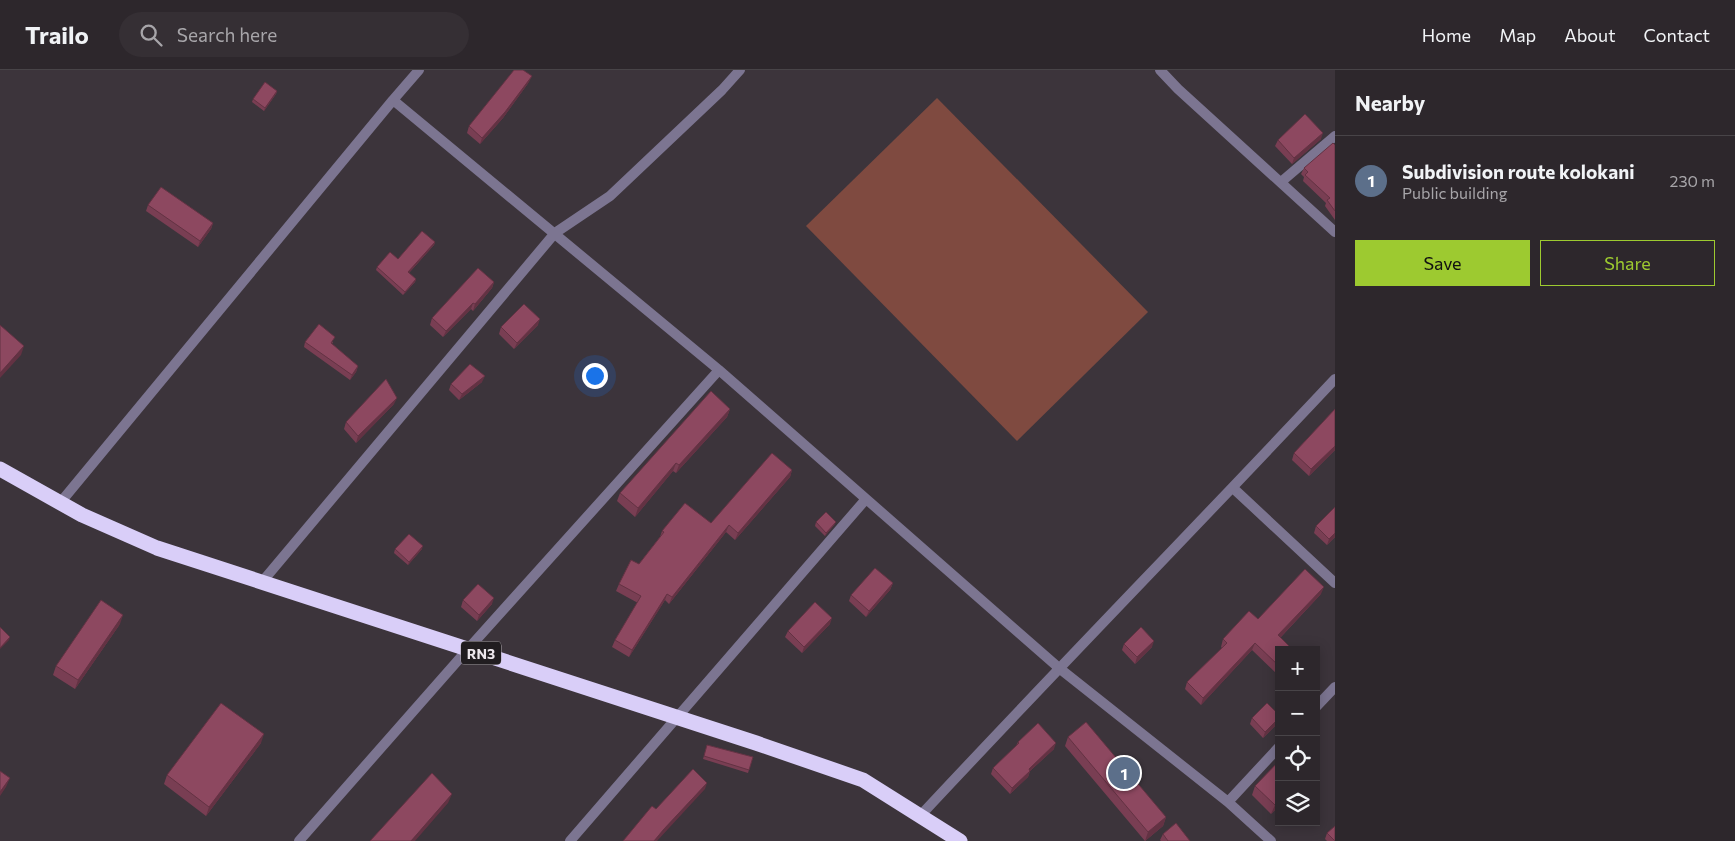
<!DOCTYPE html>
<meta charset="utf-8">
<style>
:root{--surface:#2d272c;--page:#352f34;--text:#f1f3f6;--muted:#a7a5a9;--line:#484448;--accent:#9dca30}
body{margin:0;font-family:Commissioner,sans-serif;background:var(--page);color:var(--text)}
.controls{position:absolute;right:15px;bottom:15px;display:grid;overflow:hidden;border-radius:0px;box-shadow:0 2px 12px #0003}
.controls button{width:45px;height:45px;display:grid;place-items:center;padding:0;border:0;border-bottom:1px solid var(--line);background:var(--surface);color:var(--text);font:25px sans-serif}
.you{position:absolute;left:594px;top:305px;width:18px;height:18px;margin:-12px;border:4px solid #fff;border-radius:50%;background:#1a73e8;box-shadow:0 0 0 8px #1a73e833}
.badge{display:grid;place-items:center;width:32px;height:32px;border-radius:50%;background:var(--accent);color:#fff;font-size:16px;font-weight:700}
.pin{position:absolute;translate:-50% -50%;border:2px solid #fff;box-shadow:0 1px 5px #0006}
.list{margin:0;padding:0;list-style:none}
h2{display:flex;justify-content:space-between;align-items:center;height:65px;margin:0;padding:0 20px;font-size:21px}
h2 small{font-size:16px;font-weight:400;color:var(--muted)}
.list li{display:grid;grid-template-columns:32px 1fr auto;gap:15px;align-items:center;box-sizing:border-box;height:90px;padding:0 20px;border-top:1px solid var(--line)}
.list b{display:block;font-size:19px;white-space:nowrap}
.list p{margin:0;font-size:16px;white-space:nowrap;color:var(--muted)}
.list em{font-size:16px;font-style:normal;color:var(--muted)}
.actions{display:flex;gap:10px;padding:15px 20px}
.actions a{flex:1;padding:11px 0;border:1px solid var(--accent);border-radius:0px;text-align:center;font-size:18px;color:var(--accent)}
.actions .main{background:var(--accent);color:#111}
.icon{flex:none;width:28px;height:28px;fill:none;stroke:currentColor;stroke-width:2;stroke-linecap:round;stroke-linejoin:round}
.map{position:relative;flex:none;width:1335px;height:771px;overflow:hidden}
header{display:flex;align-items:center;gap:30px;box-sizing:border-box;height:70px;padding:0 25px;background:var(--surface);border-bottom:1px solid var(--line)}
header strong{font-size:24px}
nav{display:flex;gap:28px;margin-inline-start:auto;font-size:18px}
.search{width:350px;height:45px;background:var(--page);display:flex;align-items:center;gap:12px;box-sizing:border-box;padding:0 18px;border-radius:28px;color:var(--muted);font-size:19px}
main{display:flex}
aside{flex:1;background:var(--surface)}
.map>svg:first-child{display:block}
.green{fill:#7f4a40}
.lines{fill:none;stroke-linecap:round;stroke-linejoin:round}
.street{stroke:#7c7591;stroke-width:10}
.highway{stroke:#d9cef8;stroke-width:15}
.wall{fill:#793e53}
.shaded-wall{fill:#633243}
.building{fill:#8d4860;stroke:#633243}
.labels{text-anchor:middle;dominant-baseline:central;stroke-width:4;stroke-linejoin:round;paint-order:stroke}
.shield{fill:#211d20;stroke:#b0aaaf;stroke-width:1}
.shield-label{font-size:14px;font-weight:bold;fill:#ede7ec}
</style>
<header>
<strong>Trailo</strong>
<div class="search"><svg class="icon" aria-label="search" viewBox="0 0 24 24"><circle cx="10" cy="10" r="6"/><path d="M15 15l6 6"/></svg>Search here</div>
<nav><a>Home</a><a>Map</a><a>About</a><a>Contact</a></nav>
</header>
<main>
<div class="map">
<svg width="1335" height="771" viewBox="0 0 1335 771">
<rect width="100%" height="100%" fill="#3c343b"/>
<path class="green" d="M937,28L1148,242L1017,371L806,156Z"/>
<g class="lines">
<path class="street" d="M1160,0L1178,19L1335,162
M393,30L719,300L1059,598L1228,732L1271,771
M1281,112L1335,66
M1233,418L1335,513
M60,433L393,30L419,0
M262,512L555,163L610,126L722,20L740,0
M1316,637L1335,617
M1228,732L1279,677
M920,746C1057,599 1198,455 1335,309
M299,771L468,579L719,300
M570,771L866,429"/>
<path class="highway" d="M0,399L82,445L157,478L756,673L863,710L960,771"/>
</g>
<path class="wall" d="M529,12L503,48L480,74L467,63L469,56Z
M277,21L276,24L264,41L252,32L253,29Z
M1321,69L1292,94L1275,76L1278,70Z
M1335,75V150L1325,136L1326,133L1303,111L1304,107L1301,104L1304,98Z
M148,135L213,153L211,159L198,177L146,141Z
M435,172L434,175L409,203L416,209L415,212L403,225L376,200L377,197L398,189Z
M494,212L492,218L473,241L471,239L443,267L430,255L432,248Z
M538,255L514,279L499,264L501,257Z
M305,272H333L332,274L358,296L356,302L350,310L304,277Z
M482,312L459,330L449,320L451,314Z
M394,334L356,373L344,359L346,352Z
M730,339L727,347L676,403L673,401L635,447L617,431L620,423Z
M1335,339V380L1309,406L1292,390L1294,383Z
M792,400L790,407L735,470L726,462L669,534L665,530L629,587L612,577L615,570L638,533L616,521L619,514L639,494L660,467L662,461L711,453Z
M1335,437V467L1327,475L1314,463L1316,456Z
M816,452H836L834,455L825,466L815,456Z
M395,479H422L408,495L394,483Z
M893,513L890,520L866,547L849,531L851,525Z
M1321,524L1281,567L1279,580V606L1252,580L1201,635L1185,619L1187,612L1222,578L1221,577L1223,569Z
M463,530L492,534L477,551L461,537Z
M120,554L75,619L53,605L56,596Z
M830,554L802,583L785,567L788,561Z
M1124,574L1152,577L1135,594L1122,580Z
M1279,645L1278,653L1263,668L1250,654L1252,648Z
M1068,667L1166,747L1163,756L1145,771L1065,676Z
M1018,672L1054,679L1030,701L1028,707L1010,724L991,704L993,698L1016,676Z
M261,673L206,746L164,714L167,705Z
M707,675L753,687L748,703L703,689Z
M1279,691V736L1271,744L1252,725L1255,716Z
M1327,763L1335,771H1327L1325,769Z
M1163,764L1190,771H1161L1160,770Z"/>
<path class="shaded-wall" d="M532,6L529,12L503,48L480,74L482,68Z
M277,21L276,24L264,41L265,38Z
M1323,63L1321,69L1292,94L1294,88Z
M213,153L211,159L198,177L200,171Z
M435,172L434,175L407,205L408,202Z
M416,209L415,212L403,225L405,222Z
M494,212L492,218L473,241L475,234Z
M473,233L471,239L443,267L446,261Z
M540,249L538,255L514,279L517,273Z
M24,276L21,285L0,308V303Z
M358,296L356,302L350,310L352,305Z
M485,306L482,312L459,330L462,324Z
M397,328L394,334L356,373L358,366Z
M730,339L727,347L676,403L679,395Z
M1335,376V380L1309,406L1311,399Z
M676,393L673,401L635,447L638,438Z
M792,400L790,407L735,470L738,463Z
M836,452L834,455L825,466L826,463Z
M729,455L726,462L669,534L672,527Z
M1335,463V467L1327,475L1329,469Z
M423,476L422,479L408,495L409,492Z
M893,513L890,520L866,547L869,541Z
M1324,517L1321,524L1276,572L1278,565Z
M667,524L665,530L629,587L632,580Z
M494,528L492,534L477,551L479,545Z
M123,545L120,554L75,619L78,610Z
M832,548L830,554L802,583L804,577Z
M10,567L9,570L0,579V578Z
M1154,571L1152,577L1135,594L1137,587Z
M1255,573L1252,580L1201,635L1203,628Z
M1279,648L1278,653L1263,668L1265,662Z
M264,664L261,673L206,746L209,737Z
M1056,673L1054,679L1030,701L1028,707L1010,724L1012,718L1029,699Z
M10,708L6,717L0,726V722Z
M707,713L705,719L657,771H654L664,759Z
M452,724L448,733L415,771H411Z
M1279,730V736L1271,744L1275,735Z
M1166,747L1163,756L1145,771L1148,762Z"/>
<path class="building" d="M514,0H523L532,6L505,42L482,68L469,56Z
M265,12L277,21L265,38L253,29Z
M1305,44L1323,63L1294,88L1278,70Z
M1333,73L1335,75V141L1327,130L1330,128L1305,105L1308,102L1304,98Z
M161,117L213,153L200,171L148,135Z
M422,161L435,172L408,202L416,209L405,222L377,197L390,182L398,189Z
M478,198L494,212L475,234L473,233L446,261L432,248Z
M524,234L540,249L517,273L501,257Z
M319,254L335,267L331,273L358,296L352,305L305,272Z
M0,255L24,276L0,303Z
M470,294L485,306L462,324L451,314Z
M386,309L397,328L358,366L346,352Z
M711,321L730,339L679,395L676,393L638,438L620,423Z
M1335,339V376L1311,399L1294,383Z
M772,383L792,400L738,463L729,455L672,527L667,524L632,580L615,570L641,526L619,514L631,490L639,494L664,462L662,461L685,433L711,453Z
M1335,437V463L1329,469L1316,456Z
M826,442L836,452L826,463L816,452Z
M409,464L423,476L409,492L395,479Z
M875,498L893,513L869,541L851,525Z
M1305,499L1324,517L1278,565L1293,580H1279V596L1255,573L1203,628L1187,612L1227,573L1223,569L1249,541L1258,549Z
M478,514L494,528L479,545L463,530Z
M101,530L123,545L78,610L56,596Z
M815,532L832,548L804,577L788,561Z
M0,557L10,567L0,578Z
M1141,557L1154,571L1137,587L1124,574Z
M221,633L264,664L209,737L167,705Z
M1267,633L1279,645V648L1265,662L1252,648Z
M1086,652L1166,747L1148,762L1068,667Z
M1038,653L1056,673L1029,699L1030,701L1012,718L993,698L1019,673L1018,672Z
M707,675L753,687L749,700L704,686Z
M1316,685L1319,688L1316,692Z
M1279,691V730L1275,735L1255,716Z
M693,699L707,713L664,759L654,771H623L652,736L656,739Z
M0,701L10,708L0,722Z
M432,703L452,724L411,771H370Z
M1176,753L1190,771H1168L1163,764Z
M1335,756V771L1327,763Z"/>
<g class="labels">
<rect class="shield" x="461" y="571.5" width="40" height="23" rx="4"/>
<g class="shield-label">
<text x="481" y="583">RN3</text>
</g>
</g>
</svg>
<div class="controls">
<button>+</button>
<button>−</button>
<button><svg class="icon" aria-label="locate" viewBox="0 0 24 24"><circle cx="12" cy="12" r="6"/><path d="M12 2v4M12 18v4M2 12h4M18 12h4"/></svg></button>
<button><svg class="icon" aria-label="layers" viewBox="0 0 24 24"><path d="M12 4l9 5-9 5-9-5zM3 14l9 5 9-5"/></svg></button>
</div>
<div class="you"></div>
<div class="pin badge" style="left:1124px;top:703px;background:#5c6f8a">1</div>
</div>
<aside>
<h2>Nearby<small></small></h2>
<ul class="list">
<li><span class="badge" style="background:#5c6f8a">1</span><div><b>Subdivision route kolokani</b><p>Public building</p></div><em>230 m</em></li>
</ul>
<div class="actions"><a class="main">Save</a><a>Share</a></div>
</aside>
</main>
